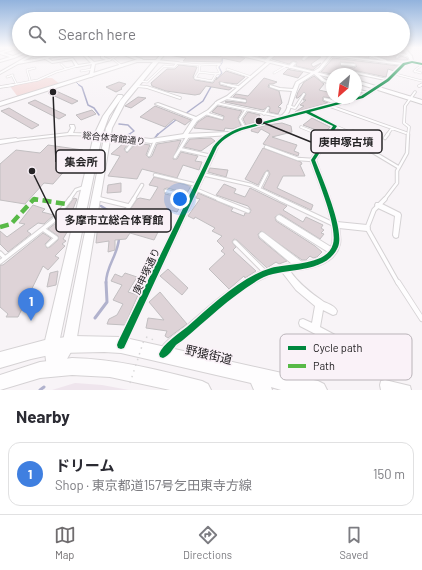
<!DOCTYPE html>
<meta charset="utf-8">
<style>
:root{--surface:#fff;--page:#f2f2f3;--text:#2b2b33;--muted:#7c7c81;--line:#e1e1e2;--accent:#706d6f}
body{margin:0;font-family:Barlow,"Noto Sans JP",sans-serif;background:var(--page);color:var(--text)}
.compass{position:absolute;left:326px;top:68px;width:36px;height:36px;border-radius:50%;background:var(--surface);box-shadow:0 2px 6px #0003;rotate:208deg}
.you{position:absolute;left:180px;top:199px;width:14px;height:14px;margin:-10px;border:3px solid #fff;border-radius:50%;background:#1a73e8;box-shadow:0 0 0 6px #1a73e833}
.badge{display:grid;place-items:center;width:26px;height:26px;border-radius:50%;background:var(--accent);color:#fff;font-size:13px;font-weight:700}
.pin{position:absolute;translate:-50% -33px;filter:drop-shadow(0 1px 2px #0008)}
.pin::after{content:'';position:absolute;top:21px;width:14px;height:12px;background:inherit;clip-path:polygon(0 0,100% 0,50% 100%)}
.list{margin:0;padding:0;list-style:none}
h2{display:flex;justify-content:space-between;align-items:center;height:52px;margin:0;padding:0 16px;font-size:17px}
h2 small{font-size:13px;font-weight:400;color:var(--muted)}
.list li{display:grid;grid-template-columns:26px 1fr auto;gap:12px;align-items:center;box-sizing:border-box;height:64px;margin:0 8px 8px;padding:0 8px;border:1px solid var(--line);border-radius:12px}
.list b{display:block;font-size:15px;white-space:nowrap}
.list p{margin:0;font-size:13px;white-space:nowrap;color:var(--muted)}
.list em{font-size:13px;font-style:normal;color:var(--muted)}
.icon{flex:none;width:22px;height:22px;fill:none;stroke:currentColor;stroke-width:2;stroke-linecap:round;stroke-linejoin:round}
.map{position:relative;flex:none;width:422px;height:390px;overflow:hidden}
.search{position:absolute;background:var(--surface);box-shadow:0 2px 6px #0003;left:12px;right:12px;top:12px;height:44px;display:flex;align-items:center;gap:10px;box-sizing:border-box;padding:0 14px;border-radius:22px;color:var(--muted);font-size:15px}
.sheet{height:124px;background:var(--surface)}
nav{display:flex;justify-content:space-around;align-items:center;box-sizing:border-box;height:56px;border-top:1px solid var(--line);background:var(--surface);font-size:11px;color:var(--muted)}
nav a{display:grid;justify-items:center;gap:2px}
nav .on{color:var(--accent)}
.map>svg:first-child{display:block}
.built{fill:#efe5ed}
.green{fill:#f4dddd}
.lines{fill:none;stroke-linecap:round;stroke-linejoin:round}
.stream-far4{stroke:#b1b2cd;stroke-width:1}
.stream-far3{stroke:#b1b2cd;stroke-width:1.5}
.stream-far2{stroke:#b1b2cd;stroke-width:2}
.stream-far1{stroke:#b1b2cd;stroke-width:2.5}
.stream{stroke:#b1b2cd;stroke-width:3}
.building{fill:#ded3d7;stroke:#c2bfc1;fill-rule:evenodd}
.service-far4-casing{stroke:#d5d2d4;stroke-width:2.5}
.service-far3-casing{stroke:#d5d2d4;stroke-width:3.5}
.service-far2-casing{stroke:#d5d2d4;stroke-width:4.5}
.service-far1-casing{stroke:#d5d2d4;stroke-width:5.5}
.service-casing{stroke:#d5d2d4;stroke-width:6}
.minor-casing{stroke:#d5d2d4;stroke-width:2}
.tertiary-casing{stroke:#d5d2d4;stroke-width:2}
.secondary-casing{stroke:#d5d2d4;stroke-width:2}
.primary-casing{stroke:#d5d2d4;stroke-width:2}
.path{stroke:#d8d7d8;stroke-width:1.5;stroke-dasharray:1.5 4.5;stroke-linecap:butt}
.service-far4{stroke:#fefdfe;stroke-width:1.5}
.service-far3{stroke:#fefdfe;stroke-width:2}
.service-far2{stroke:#fefdfe;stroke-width:2.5}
.service-far1{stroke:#fefdfe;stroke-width:3.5}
.service{stroke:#fefdfe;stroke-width:4.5}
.minor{fill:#fefdfe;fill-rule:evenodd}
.tertiary{fill:#fefdfe;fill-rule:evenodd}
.secondary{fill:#fefdfe;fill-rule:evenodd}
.primary{fill:#fefdfe;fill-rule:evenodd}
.path-bridge{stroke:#d8d7d8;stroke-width:1.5;stroke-dasharray:1.5 4.5;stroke-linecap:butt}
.quiet-far1{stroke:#58b947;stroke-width:3.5;stroke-dasharray:7 3.5;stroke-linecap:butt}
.quiet{stroke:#58b947;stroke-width:4.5;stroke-dasharray:9 4.5;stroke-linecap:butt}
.cycleway-casing{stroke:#faf2f8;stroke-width:3}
.cycleway{fill:#00873e;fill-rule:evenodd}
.labels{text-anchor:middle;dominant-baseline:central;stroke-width:3.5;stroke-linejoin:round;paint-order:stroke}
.far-street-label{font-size:9px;fill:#262426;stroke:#faf2f8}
.street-label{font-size:10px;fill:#262426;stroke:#faf2f8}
.near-street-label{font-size:12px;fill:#262426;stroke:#faf2f8}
.key{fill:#faf2f8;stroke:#bab4b9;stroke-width:1}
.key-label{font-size:11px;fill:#262426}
.leader{fill:none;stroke:#262426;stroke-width:1.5}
.callout-dot{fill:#262426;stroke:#faf2f8;stroke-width:1.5}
.callout{fill:#faf2f8;stroke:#262426;stroke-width:1.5}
.callout-label{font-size:11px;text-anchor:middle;font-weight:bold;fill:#262426}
</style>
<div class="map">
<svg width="422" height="390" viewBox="0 0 422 390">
<rect width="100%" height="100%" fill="#f8f4f7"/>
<path class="built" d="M75,383L102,385L129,390H52Z"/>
<path class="green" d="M46,78H52L60,84L18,97L9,85Z"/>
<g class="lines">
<path class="stream-far4" d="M76,82L80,86
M211,86L222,73L219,67L222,63L224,49"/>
<path class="stream-far3" d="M79,85L82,87L88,105L94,108L99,115
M181,117L203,101L212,85
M119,124L128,125L134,131L128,135
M157,135L177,119"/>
<path class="stream-far2" d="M126,137L130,134
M154,139L158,134"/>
<path class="stream-far1" d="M101,206L109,211L114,222
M106,283C106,266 117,257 119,239"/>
<path class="stream" d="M95,318L107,302L106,282
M40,390L44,387"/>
</g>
<path class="building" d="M170,49L212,52L210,56L220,57L225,53L245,58L240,62L222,58L221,62L183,61L186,58L168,55L172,53L169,52Z
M245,49L276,51L277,49L305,54L301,59L303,61L311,56L321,57L311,64L313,67L321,63L313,70L296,66L297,62L293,61L289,64L272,59L277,54L275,52L265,58L254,55L256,52Z
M358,49H383L385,51L389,49H402L404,52H399L395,58L397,59L401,56L407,58L408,60H388L371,54L369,55V58L339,54L346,51L362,54L363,51Z
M333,58L399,66L394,71L388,69L386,77L352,70L348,71L336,69L335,74H332L321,72ZM340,62L354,63L357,66L354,68L341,66Z
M179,65L197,67L193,77L195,80L213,83L217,77L216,80L226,71L245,77L237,84L219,82L220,85L232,88L229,90L206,86L200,94L195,95L166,91L152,86L151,83L167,69H175Z
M288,69L291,70L303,72L298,78L283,74Z
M314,76L324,84L319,90L332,93V98L323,97V101L328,103L295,112L304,106L300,105L306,100H303L306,94L304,92L298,98H296L298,92L304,82Z
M264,78L277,82L273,84H269L268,87L279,91L282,103L278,107L281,108L278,114L269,112L270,108L269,106L263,110L225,102L227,101L246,103V99L233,97L236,94L248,96Z
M119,82L126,84L121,88L122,89L116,92L106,87Z
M54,90L78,101L72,104L48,93Z
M138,97L146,98L131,108L125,106Z
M35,100L51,108L66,115L59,119L28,103Z
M155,106L191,120L185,125L174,119L165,127L140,117Z
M218,106L242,111L238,118L241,126L233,129L225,128L224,131L194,128L198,122L207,116L223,120L224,116L212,112Z
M9,108L26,118L39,125L32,129L1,111Z
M92,110L96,114L81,120L76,115Z
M248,112L260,115L257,122L246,125L243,119Z
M312,118L330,127L324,133L303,125Z
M282,123L291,126L292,132L272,137L297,145L294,151L299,153L298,156L263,144L270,134L261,129L258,133L251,131L252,129L267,125Z
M211,138L215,141L201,151L184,147L190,139Z
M181,140L173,159H177L181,152L198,156L195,161L202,162L199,170L183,165L177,178L142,169L137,179L108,176L120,156L111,154L125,142L129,143L124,149L127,153L136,143L150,145L146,155L149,158L152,156L157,144Z
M48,145L83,150L53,184L44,183L25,204L0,200V164L16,150L40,153Z
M263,148L301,162L302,164L300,165L305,176H283L277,188L313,205L311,210L263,188L270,174L268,170L265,172L258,185L245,179Z
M210,168L228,170L226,177L208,172Z
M154,177L191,186L187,193L167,188L164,189L165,194L185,198L177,212L166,209L162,216L156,214L150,223L139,221L128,213L137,199L140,198L150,200L152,197L158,187L149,185Z
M121,183V192L107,193L108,185Z
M224,184L236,189L234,193L245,197L250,188L287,206L283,210L303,222L306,217L323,225L321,228L324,230L321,233L324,234L320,239L280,214L275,217L276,221L315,246L322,252L317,257L313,258L310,256L306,260H302L261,231L258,234L259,238L287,261L279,264L276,262L267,268L237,240L234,239L232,242L236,247L233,250L256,271L245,278L244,276L229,289L209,269L225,254L221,251L224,248L217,241L222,236L212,231L215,228L195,217L194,219L188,216L200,199L196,198L198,193L233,208L231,211L244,216L245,213H250L251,210L248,206L216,195Z
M74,198L77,199L71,214L73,216L64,224L70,227L63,239L66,241L62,244L65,246L55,256L59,258L48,270L43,266L18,317H6L8,314L0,307V265H3L43,233L51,238L45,244L47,248L50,247L58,240V236L48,229L56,223Z
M33,205L45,209L42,212L54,215L44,224L38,223L27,231L31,234L8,252L0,244V231L7,237L25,224L19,223Z
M105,212L110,221L121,216L136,227L158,232L154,240L130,233L126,239L115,240V250L108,252L109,241L96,243L99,213Z
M168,269L188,288L182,295L160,276Z
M58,271L56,285L47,287L50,273Z
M125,273L137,277L128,292L138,295L125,325L107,324L109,319L117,315L123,304L113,300L122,285L111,281L115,274L122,277Z
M160,292L187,324L168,338L165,336L167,331L146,328L148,318L164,320L149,302Z"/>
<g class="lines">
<defs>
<path id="service-far4" d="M347,49L361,52
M385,49H387
M103,54L119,55
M371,56L386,61
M397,57L400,54L410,56
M113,59L122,66
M109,60L122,53V49
M178,63L200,65L199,72
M61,64L66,69
M200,65L220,64L217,67L220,73L216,74
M227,69L251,77
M81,71L93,69
M414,71L421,73
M199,72L216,74L212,81L195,78Z
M415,72V70L422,65
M274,73L286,66
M395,74L422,81
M12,75L16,83
M7,77L13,75
M30,80L27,70L35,68
M140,81L147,82L164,66L174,67L177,63
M221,83L232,86
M7,86L38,80L56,72L77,66
M420,86L422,84"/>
<path id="service-far3" d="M228,85L238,87
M136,86L147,87L180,98
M419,86L421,85
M0,87L13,85
M226,98L245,101
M216,103L282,117
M288,106L295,108L304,94
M330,106L406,133
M205,113L222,118
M264,114L268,108
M335,126L351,133L353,131
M301,127L321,135
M245,128L240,119L246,110
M387,135L392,128
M408,135L409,127L404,123L405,106L415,92"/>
<path id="service-far2" d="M319,134L340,143L373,152L398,167
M188,136L180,149L211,156
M385,138L388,134
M266,147L298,159L313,160
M127,150L135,140
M373,152L379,145
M149,155L155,141
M175,157L180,149
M202,174L251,185L282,200
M155,175L197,185
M195,189L221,200
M259,189L267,173
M166,191L191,197
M98,198L104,200
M69,200L76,190L85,187
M133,200L142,185
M384,200L397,183V171L407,153L408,134"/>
<path id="service-far1" d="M100,199L129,206
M134,199L124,214L138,224L175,230
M218,199L248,211
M280,199L333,224
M385,199L374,210L367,228L398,283
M43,229L56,238L48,245
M235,242L266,273
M0,253L5,258
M0,262L53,221L70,199"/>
<path id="service" d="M398,282L422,319"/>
<path id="minor" d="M17,47H19V48L3,53L13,56L31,49H35L14,58L0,62V60L10,57L0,54V52Z
M403,47H404L412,56L413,61L422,63V65L412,63L405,65L389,81L370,94L363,98L350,101L349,103L341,104L340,105H337L310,112L337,126L316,160L332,203L337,222L367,225L369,226L370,228L369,230L367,231L339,228C340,233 341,239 340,244C335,266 308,269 290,271C299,284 311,293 324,302C329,304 335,306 337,311L336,314L333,315L323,310L320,327L335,335L337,338L335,341L332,343L329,341L300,326L299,323L300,320L303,319L312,323L315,306L296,290L282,272C247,278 203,323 176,346L167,355L164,357L161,355L159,352C163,342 175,335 183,329C206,309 229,287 257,273C268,268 280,265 292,264L260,237L259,235L260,233L262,232L264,233L302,262C311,261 320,259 328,252L277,220L276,218L277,216L279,215L281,216L331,247C339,229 317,179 310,160L332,126L306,113L243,130L228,137L219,145L124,348L121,350L118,348L116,345L118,342L213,146C220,137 228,132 239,128C251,124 278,122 285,112C289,106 290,97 292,91L279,90L270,87V85L280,88L293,89L296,82L319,68L329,56L311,54L304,60L302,59L308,53L278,49L310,52L311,51L312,52L330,54L340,49H343L333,55L404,63L410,61C409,56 403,51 403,47ZM332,56L402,65L387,79L352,71V73L385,80L368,92L356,89V91L365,93C360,96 352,100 346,100C342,99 339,98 335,98L342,101C335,103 330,98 324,98V100L333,103L286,116L289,112L299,84L314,74L322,81L332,85V83L324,79L317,73L321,70Z
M50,49H54L35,55L23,61L60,54L103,53L104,54V57L111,60L95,64L93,76L91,77L89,76L92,64L77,67H76L72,60L52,63L45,59L18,64L0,74V72L33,53ZM86,55H101V58L106,60L94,62ZM60,56L83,55L91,63L78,65L73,58L52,61L48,58Z
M146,49H149L156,53L154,54Z
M220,49H230L221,51Z
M234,49H239L255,53L254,54Z
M122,52L142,59L143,60L140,61L121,54Z
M274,53L276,54L267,62H265V60Z
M268,61L271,62L229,98L219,103L210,112L197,121L186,137H184L182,136L193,119L155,104L158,103L196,117L208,110L217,101L227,96Z
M293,62L296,63L291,68H289V66Z
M342,63L354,64L356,65L354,66L341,65V63Z
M70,125H74L75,128L73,133L98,134L100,135L98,136L70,135L16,141L14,140L16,139L68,133L71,128L70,126Z
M376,203H380L400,213L401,215L398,237L396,238L394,237L393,235L395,216L376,207L375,205Z
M385,380L410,386L411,390H381L380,385L381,381Z"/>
<path id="tertiary" d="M198,49H222L332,76V78L221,51Z
M156,60L178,62L180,63L178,64L157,62H156Z
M356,80L422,100V104L356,83Z
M228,132L231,134L230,135L184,138L151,143L98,137L95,135L98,133L151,139L184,134Z
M16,138L19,140L18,141L0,144V140Z"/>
<path id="secondary" d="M156,49H160L157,54H153Z
M165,49H169L125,103L112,128L76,343L59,373L54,375L49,373L47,368L44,345L94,135L103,116L118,95H122L123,96L109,116L102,135L58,348L63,341L106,128L120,101L153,62H137L0,106V102L135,60H156Z"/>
<path id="primary" d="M73,336L121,337L318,381L324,384L327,390H281L271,387L272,390H254L251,383L121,353L104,352L59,353L31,359L0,368V352L45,340Z
M72,358C117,359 159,370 202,381L208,384L211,390H170L110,377L72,375L40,378L0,390V375L40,362Z"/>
</defs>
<use href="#service-far4" class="service-far4-casing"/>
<use href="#service-far3" class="service-far3-casing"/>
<use href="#service-far2" class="service-far2-casing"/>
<use href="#service-far1" class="service-far1-casing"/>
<use href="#service" class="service-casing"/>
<use href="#minor" class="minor-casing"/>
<use href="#tertiary" class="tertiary-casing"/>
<use href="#secondary" class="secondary-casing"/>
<use href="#primary" class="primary-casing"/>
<path class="path" d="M146,337L154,340"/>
<use href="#service-far4" class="service-far4"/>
<use href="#service-far3" class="service-far3"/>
<use href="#service-far2" class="service-far2"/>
<use href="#service-far1" class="service-far1"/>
<use href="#service" class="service"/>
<use href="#minor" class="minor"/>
<use href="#tertiary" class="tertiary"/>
<use href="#secondary" class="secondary"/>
<use href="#primary" class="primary"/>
<path class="path-bridge" d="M130,383L144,340"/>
<path class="quiet-far1" d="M33,200H38"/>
<path class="quiet" d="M0,227L11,224L34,199L66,204"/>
<defs>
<path id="cycleway" d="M412,61L422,63V65L412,63L405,65L389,81L363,98L310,112L337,126L315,160C322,178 345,230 338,247C325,276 283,266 260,279C231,296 208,319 183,340C181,342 178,343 176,345C172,350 169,356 163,358L160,357L159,354C163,344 178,334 187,327C211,306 241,277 271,268C288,263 327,266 333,244C338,227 317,178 311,160L333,126L306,113L242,130C232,134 224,138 217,147L124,348L121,349L118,348L117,345L118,342L213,147C220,137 229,132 240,128L361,96L387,79L403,63Z"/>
</defs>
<use href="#cycleway" class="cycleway-casing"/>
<use href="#cycleway" class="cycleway"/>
</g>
<linearGradient id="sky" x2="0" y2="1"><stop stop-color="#92b3dd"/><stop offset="0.47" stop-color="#fcfafb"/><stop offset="1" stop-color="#fcfafb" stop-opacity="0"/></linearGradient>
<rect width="422" height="101" fill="url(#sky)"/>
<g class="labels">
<g class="far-street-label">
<text transform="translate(114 138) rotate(6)">総合体育館通り</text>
</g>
<g class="street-label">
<text transform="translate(146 271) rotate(-65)">庚申塚通り</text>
</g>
<g class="near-street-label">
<text transform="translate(209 354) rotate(13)">野猿街道</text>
</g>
</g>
<rect x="280" y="334" width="132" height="46" rx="6" class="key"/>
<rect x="288" y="346" width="18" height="4" fill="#00873e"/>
<rect x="288" y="364" width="18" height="4" fill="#58b947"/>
<g class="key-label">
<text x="313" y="352">Cycle path</text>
<text x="313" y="370">Path</text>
</g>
<path class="leader" d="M259 121L311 142M53 92L56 162M32 171L56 220"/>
<g class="callout-dot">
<circle cx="259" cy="121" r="4"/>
<circle cx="53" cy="92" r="4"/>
<circle cx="32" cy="171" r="4"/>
</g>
<g class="callout">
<rect x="311" y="130" width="71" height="23" rx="4"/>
<rect x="56" y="150" width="49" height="23" rx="4"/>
<rect x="56" y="209" width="115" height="23" rx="4"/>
</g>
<g class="callout-label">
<text x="346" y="146">庚申塚古墳</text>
<text x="81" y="166">集会所</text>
<text x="114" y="224">多摩市立総合体育館</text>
</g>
</svg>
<svg class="compass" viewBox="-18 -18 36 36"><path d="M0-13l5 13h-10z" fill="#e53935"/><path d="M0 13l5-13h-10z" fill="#7c7c81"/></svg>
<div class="you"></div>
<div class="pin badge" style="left:31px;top:321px;background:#3f7fe0">1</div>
<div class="search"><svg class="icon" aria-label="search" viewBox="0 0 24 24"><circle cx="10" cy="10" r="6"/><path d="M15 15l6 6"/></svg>Search here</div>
</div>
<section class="sheet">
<h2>Nearby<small></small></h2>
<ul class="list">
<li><span class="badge" style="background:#3f7fe0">1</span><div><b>ドリーム</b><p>Shop · 東京都道157号乞田東寺方線</p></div><em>150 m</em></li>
</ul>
</section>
<nav>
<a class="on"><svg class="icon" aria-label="map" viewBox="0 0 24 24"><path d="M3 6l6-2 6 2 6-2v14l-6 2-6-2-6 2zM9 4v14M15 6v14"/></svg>Map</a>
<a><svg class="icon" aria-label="directions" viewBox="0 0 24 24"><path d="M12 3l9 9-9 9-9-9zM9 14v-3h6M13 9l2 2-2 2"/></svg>Directions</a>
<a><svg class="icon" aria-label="saved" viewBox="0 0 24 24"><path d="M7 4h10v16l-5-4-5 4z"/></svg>Saved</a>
</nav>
